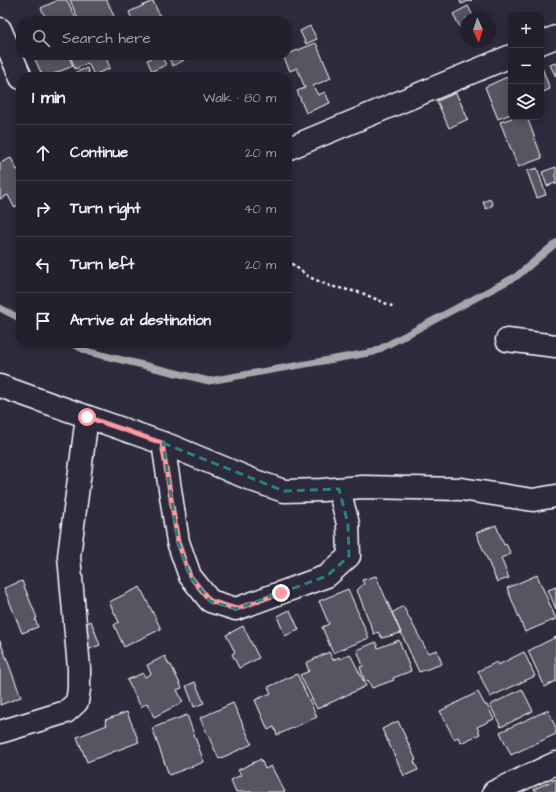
<!DOCTYPE html>
<meta charset="utf-8">
<style>
:root{--surface:#23202e;--page:#2f2d3a;--text:#f1f3f6;--muted:#a3a3aa;--line:#403e4a}
body{margin:0;font-family:"Architects Daughter",sans-serif;background:var(--page);color:var(--text)}
.controls{position:absolute;right:12px;top:12px;display:grid;overflow:hidden;border-radius:8px;box-shadow:0 2px 10px #0003}
.controls button{width:36px;height:36px;display:grid;place-items:center;padding:0;border:0;border-bottom:1px solid var(--line);background:var(--surface);color:var(--text);font:20px sans-serif}
.compass{position:absolute;left:460px;top:12px;width:36px;height:36px;border-radius:50%;background:var(--surface);box-shadow:0 2px 10px #0003;rotate:177deg}
.stop{position:absolute;width:12px;height:12px;margin:-9px;border:3px solid #ff9aa2;border-radius:50%;background:#fff}
.stop.end{background:#ff9aa2;border-color:#fff;box-shadow:0 1px 4px #0008}
.list{margin:0;padding:0;list-style:none}
h2{display:flex;justify-content:space-between;align-items:center;height:52px;margin:0;padding:0 16px;font-size:17px}
h2 small{font-size:13px;font-weight:400;color:var(--muted)}
.list li{display:grid;grid-template-columns:26px 1fr auto;gap:12px;align-items:center;box-sizing:border-box;height:56px;padding:0 16px;border-top:1px solid var(--line)}
.list b{display:block;font-size:15px;white-space:nowrap}
.list em{font-size:13px;font-style:normal;color:var(--muted)}
.icon{flex:none;width:22px;height:22px;fill:none;stroke:currentColor;stroke-width:2;stroke-linecap:round;stroke-linejoin:round}
.map{position:relative;flex:none;width:556px;height:792px;overflow:hidden}
.search{position:absolute;background:var(--surface);box-shadow:0 2px 10px #0003;left:16px;top:16px;width:276px;height:44px;display:flex;align-items:center;gap:10px;box-sizing:border-box;padding:0 14px;border-radius:16px;color:var(--muted);font-size:15px}
.panel{position:absolute;background:var(--surface);box-shadow:0 2px 10px #0003;left:16px;top:72px;width:276px;height:276px;border-radius:16px}
.map>svg:first-child{display:block}
.lines{fill:none;stroke-linecap:round;stroke-linejoin:round}
.stream{stroke:#a7a6ad;stroke-width:7}
.building{fill:#595564;stroke:#fff}
.minor-casing{stroke:#fff;stroke-width:25}
.path{stroke:#fff;stroke-width:2.5;stroke-dasharray:3 3;stroke-linecap:butt}
.minor{stroke:#2f2a3d;stroke-width:22}
.route{stroke:#ff9aa2;stroke-width:5}
.marked{fill:none;stroke:#27847c;stroke-width:3;stroke-dasharray:8 5;stroke-linejoin:round}
</style>
<div class="map">
<svg width="556" height="792" viewBox="0 0 556 792">
<rect width="100%" height="100%" fill="#2f2a3d"/>
<filter id="ink" filterUnits="userSpaceOnUse"><feTurbulence type="fractalNoise" baseFrequency=".025" numOctaves="2"/><feDisplacementMap in="SourceGraphic" scale="8" xChannelSelector="R" yChannelSelector="G"/><feConvolveMatrix kernelMatrix="1 2 1 2 8 2 1 2 1" color-interpolation-filters="sRGB"/></filter>
<g filter="url(#ink)">
<g class="lines">
<path class="stream" d="M0,308L21,319
M71,343L89,352L209,381L374,352L517,276L556,243"/>
</g>
<path class="building" d="M56,0H67L77,21H47L41,8L56,1Z
M70,0H107L116,21H79Z
M460,0H472L461,4Z
M153,1L162,21H129L132,20L129,12Z
M468,6L474,18H466V29L462,31L453,14Z
M310,26L317,39L306,44L300,31Z
M316,43L331,78L313,86L318,95L325,92L330,103L306,113L297,91L305,88L297,68L290,71L283,56Z
M33,55H68L73,66L46,77H43Z
M70,55H105L110,68L94,75L88,63L75,69Z
M159,55H161L166,65L152,71L147,60Z
M167,55H181L184,60L173,66Z
M556,63V77L550,65Z
M541,65L550,89L541,93Z
M87,68L90,77H78L76,72Z
M507,77L511,88V114L498,119L485,87Z
M456,93L468,119L449,128L437,101Z
M515,117H527L542,158L518,167L500,122Z
M11,158L17,170L19,169L21,173V204L14,207L8,195L0,199V163Z
M556,167V185L555,183L547,186L542,172Z
M537,168L546,195L537,198L527,171Z
M490,199L493,205L486,209L483,202Z
M496,525L504,545L506,544L511,554L501,558L509,578L497,582L476,533Z
M537,575L556,619L525,632L507,588Z
M376,576L401,633L382,638L378,632L374,634L357,590L364,584L362,580Z
M22,581L37,618L35,619L38,627L22,633L4,588Z
M140,587L161,629L124,647L114,625L119,622L109,602Z
M556,587V609L548,590Z
M348,589L369,638L333,653L322,627L329,624L319,601Z
M403,606L428,653L437,650L442,664L419,672L392,613Z
M290,610L299,630L285,636L277,616Z
M91,621L100,645L85,651L76,628Z
M243,626L259,658L239,668L232,654L235,652L226,635Z
M556,637V681L545,687L528,651Z
M399,640L411,671L393,678L394,680L372,688L368,680L365,682L360,667L363,666L357,650L376,642L378,648Z
M0,641L21,697L0,705Z
M329,652L333,660L339,657L340,659L350,654L366,686L317,709L300,675L309,671L306,663Z
M524,652L535,676L490,697L478,671L497,662L498,665Z
M165,656L169,665H171L182,688L177,690L183,702L154,717L147,703L141,707L127,680L143,673L145,677L151,674L147,665Z
M297,674L317,717L277,735L274,727L268,730L255,700L271,693L268,687Z
M195,682L204,703L194,707L186,686Z
M522,689L533,711L501,727L490,705Z
M478,692L485,705H487L494,719L477,727L480,734L461,743L458,737L454,739L440,711Z
M233,703L252,744L219,759L200,718Z
M548,710L556,728V734L511,755L500,732Z
M127,712L139,742L87,762L77,737L107,725L105,720Z
M187,715L204,762L169,775L152,728Z
M398,721L416,760L414,761L418,770L404,776L382,729Z
M261,759L265,769L271,766L285,792H236L231,780L241,775L238,770Z
M556,779V792H536L534,789Z"/>
<g class="lines">
<defs>
<path id="minor" d="M0,29L21,78
M541,43L556,37
M287,149L511,56
M507,340L556,346
M0,386L28,396L171,446L255,481L284,491L322,490L363,487L461,489L533,500L556,496
M163,443L178,542L190,576L210,601L236,609L327,576L349,556L348,524L339,489
M0,732L66,712L77,702L79,689V668L69,556L87,417
M494,792L556,763"/>
</defs>
<use href="#minor" class="minor-casing"/>
<path class="path" d="M287,260L309,277L330,286L362,293L394,307"/>
<use href="#minor" class="minor"/>
</g>
</g>
<g class="lines" filter="url(#ink)">
<path class="route" d="M87,417L162,443L178,542L190,576L210,601L236,609L281,593"/>
</g>
<path class="marked" d="M163,443L284,491L339,489L348,524L349,556L327,576L236,609L210,601L190,576L178,542Z"/>
</svg>
<div class="controls">
<button>+</button>
<button>−</button>
<button><svg class="icon" aria-label="layers" viewBox="0 0 24 24"><path d="M12 4l9 5-9 5-9-5zM3 14l9 5 9-5"/></svg></button>
</div>
<svg class="compass" viewBox="-18 -18 36 36"><path d="M0-13l5 13h-10z" fill="#e53935"/><path d="M0 13l5-13h-10z" fill="#a3a3aa"/></svg>
<div class="stop" style="left:87px;top:417px"></div>
<div class="stop end" style="left:281px;top:593px"></div>
<div class="search"><svg class="icon" aria-label="search" viewBox="0 0 24 24"><circle cx="10" cy="10" r="6"/><path d="M15 15l6 6"/></svg>Search here</div>
<section class="panel">
<h2>1 min<small>Walk · 80 m</small></h2>
<ul class="list">
<li><svg class="icon" aria-label="ahead" viewBox="0 0 24 24"><path d="M12 20V5M6 11l6-6 6 6"/></svg><div><b>Continue</b></div><em>20 m</em></li>
<li><svg class="icon" aria-label="right" viewBox="0 0 24 24"><path d="M7 20v-9h11M14 6l5 5-5 5"/></svg><div><b>Turn right</b></div><em>40 m</em></li>
<li><svg class="icon" aria-label="left" viewBox="0 0 24 24"><path d="M17 20v-9H6M10 6l-5 5 5 5"/></svg><div><b>Turn left</b></div><em>20 m</em></li>
<li><svg class="icon" aria-label="arrive" viewBox="0 0 24 24"><path d="M6 21V4h12l-3 4 3 4H6"/></svg><div><b>Arrive at destination</b></div></li>
</ul>
</section>
</div>
